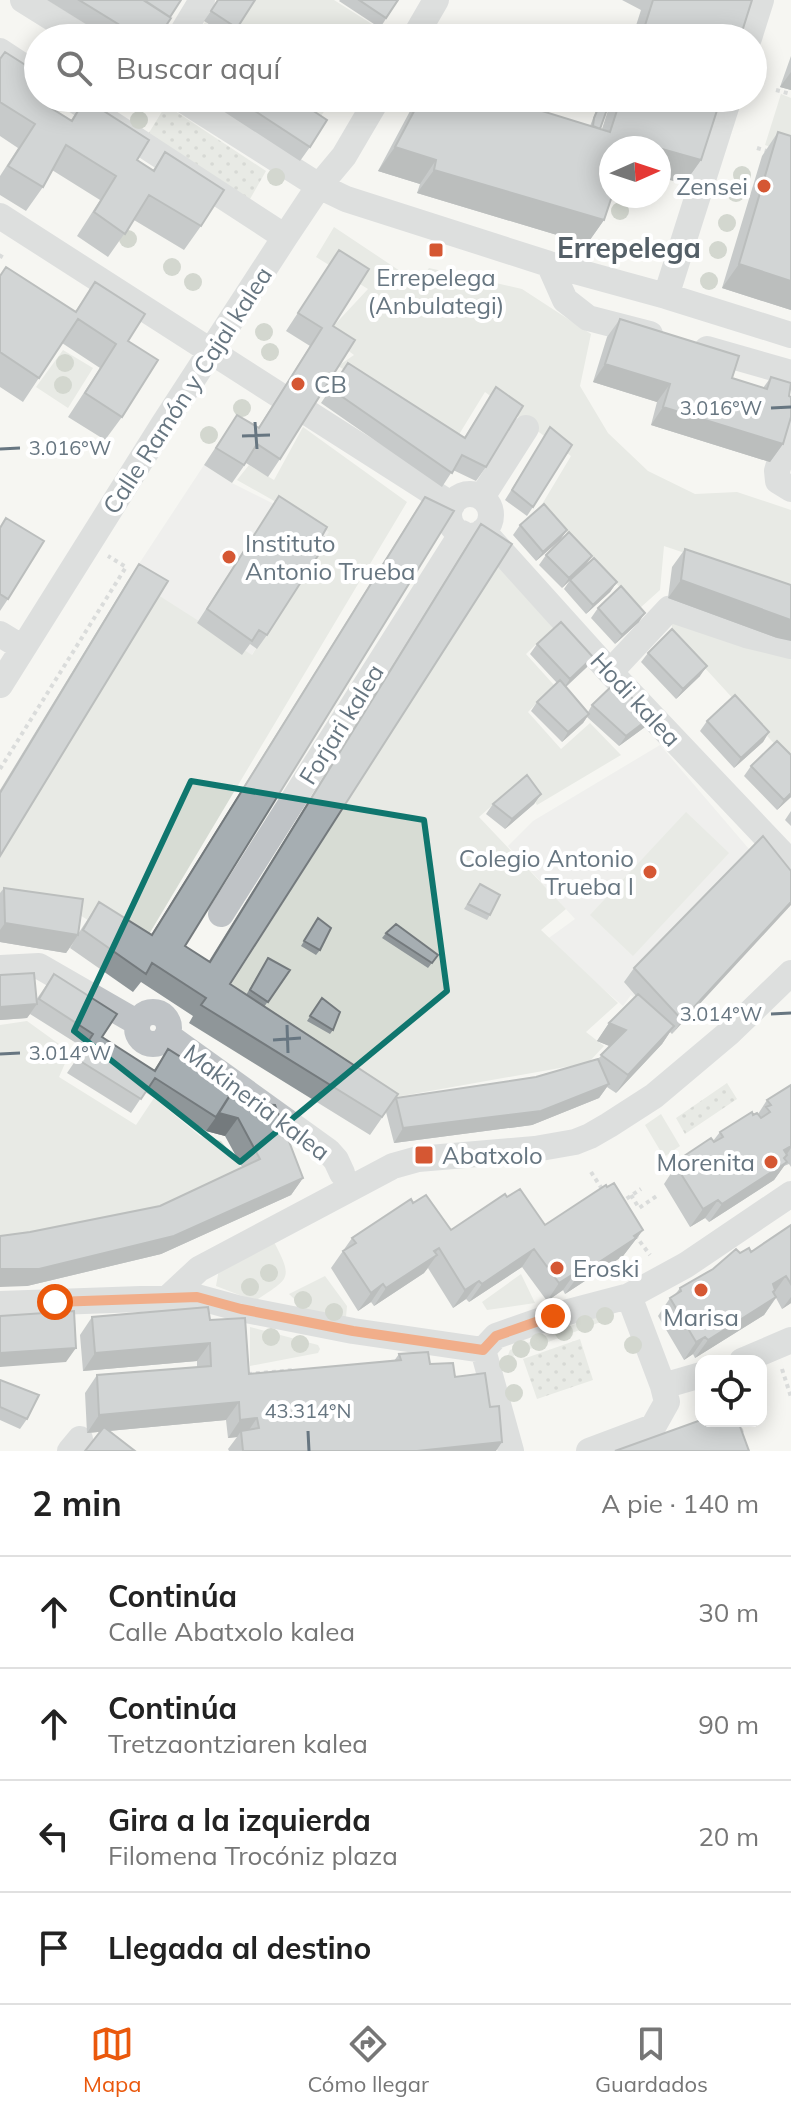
<!DOCTYPE html>
<html lang="es">
<meta charset="utf-8">
<style>
:root{--surface:#fff;--page:#f6f6f6;--text:#222;--muted:#767676;--line:#e0e0e0;--accent:#ea580c}
body{margin:0;font-family:Mulish,sans-serif;background:var(--page);color:var(--text)}
.controls{position:absolute;right:24px;bottom:24px;display:grid;overflow:hidden;border-radius:16px;box-shadow:0 4px 20px #0003}
.controls button{width:72px;height:72px;display:grid;place-items:center;padding:0;border:0;border-bottom:2px solid var(--line);background:var(--surface);color:var(--text);font:40px sans-serif}
.compass{position:absolute;left:599px;top:136px;width:72px;height:72px;border-radius:50%;background:var(--surface);box-shadow:0 4px 20px #0003;rotate:87deg}
.stop{position:absolute;width:24px;height:24px;margin:-18px;border:6px solid #ea580c;border-radius:50%;background:#fff}
.stop.end{background:#ea580c;border-color:#fff;box-shadow:0 2px 8px #0008}
.list{margin:0;padding:0;list-style:none}
h2{display:flex;justify-content:space-between;align-items:center;height:104px;margin:0;padding:0 32px;font-size:34px}
h2 small{font-size:26px;font-weight:400;color:var(--muted)}
.list li{display:grid;grid-template-columns:52px 1fr auto;gap:24px;align-items:center;box-sizing:border-box;height:112px;padding:0 32px;border-top:2px solid var(--line)}
.list b{display:block;font-size:30px;white-space:nowrap}
.list p{margin:0;font-size:26px;white-space:nowrap;color:var(--muted)}
.list em{font-size:26px;font-style:normal;color:var(--muted)}
.icon{flex:none;width:44px;height:44px;fill:none;stroke:currentColor;stroke-width:2;stroke-linecap:round;stroke-linejoin:round}
.map{position:relative;flex:none;width:791px;height:1451px;overflow:hidden}
.search{position:absolute;background:var(--surface);box-shadow:0 4px 20px #0003;left:24px;right:24px;top:24px;height:88px;display:flex;align-items:center;gap:20px;box-sizing:border-box;padding:0 28px;border-radius:44px;color:var(--muted);font-size:30px}
.sheet{height:552px;background:var(--surface)}
nav{display:flex;justify-content:space-around;align-items:center;box-sizing:border-box;height:112px;border-top:2px solid var(--line);background:var(--surface);font-size:22px;color:var(--muted)}
nav a{display:grid;justify-items:center;gap:4px}
nav .on{color:var(--accent)}
.map>svg:first-child{display:block}
.built{fill:#e6e7e6}
.park{fill:url(#park-dots)}
.garden{fill:#d7dcd4}
.lines{fill:none;stroke-linecap:round;stroke-linejoin:round}
.path{stroke:#b9bcbe;stroke-width:4;stroke-dasharray:4 4;stroke-linecap:butt}
.minor{stroke:#bfc3c6;stroke-width:26}
.tree{fill:#a8b1a4}
.wall{fill:#8f9699}
.shaded-wall{fill:#747a7d}
.building{fill:#a6aeb2;stroke:#747a7d;stroke-width:2}
.route{stroke:#ea580c;stroke-width:10}
.marked{fill:none;stroke:#0f766e;stroke-width:6;stroke-linejoin:round}
.ticks{fill:none;stroke:#677681;stroke-width:3}
.poi-dot{fill:#d55733;stroke:#fff;stroke-width:3}
.labels{text-anchor:middle;dominant-baseline:central;stroke-width:8;stroke-linejoin:round;paint-order:stroke}
.poi-label{font-size:24px;fill:#677681;stroke:#fff;text-anchor:start}
.street-label{font-size:24px;fill:#677681;stroke:#fff}
.quarter-label{font-size:28px;font-weight:bold;fill:#545f67;stroke:#fff}
.ticks-label{font-size:20px;text-anchor:middle;fill:#677681;stroke:#fff;stroke-width:8;stroke-linejoin:round;paint-order:stroke}
</style>
<div class="map">
<svg width="791" height="1451" viewBox="0 0 791 1451">
<defs>
<pattern id="park-dots" width="8" height="8" patternUnits="userSpaceOnUse" patternTransform="scale(2)"><rect width="8" height="8" fill="#d7dcd4"/><path d="M2 2h.1M6 6h.1" fill="none" stroke="#b2b7b1" stroke-width="1.8" stroke-linecap="round"/></pattern>
</defs>
<rect width="100%" height="100%" fill="#f6f6f2"/>
<path class="built" d="M204,465L232,483L330,532L251,656L127,582Z
M660,745L791,898V905L672,1034L631,995L623,1006L546,940L575,919L508,846L533,821Z"/>
<path class="park" d="M166,105L266,171L250,199L147,136Z
M727,1083L737,1099L685,1134L676,1118Z
M580,1339L593,1380L537,1399L523,1359Z"/>
<path class="garden" d="M255,0H334L375,26L368,38H231Z
M205,22L228,38H195Z
M781,94L791,98V138L786,152L765,145Z
M265,98H322L330,103L312,129Z
M334,227L418,283L429,268L522,289L591,334L580,386L608,433L648,471L695,494L737,492L791,510V589L664,546L660,590L640,608L541,506L571,456L485,392L455,441L338,366L354,355L326,334L368,289L316,257Z
M63,350L93,368L68,408L36,387Z
M303,427L407,502L139,951L78,914L0,905V852L158,595L252,655L329,532L237,480L249,465L274,480Z
M499,563L553,628L526,654L554,685L528,712L561,749L590,723L621,755L537,805L521,780L479,817L566,909L541,930L618,1003L586,1032L604,1046L588,1063L385,1099L223,997Z
M672,599L791,638V762L672,632Z
M686,812L729,853L633,956L590,915Z
M27,1021L70,1052L59,1077L136,1125L154,1098L200,1136L221,1141L243,1169L144,1214L0,1239V1025Z
M661,1114L680,1146L664,1157L645,1125Z
M274,1242C294,1280 289,1278 255,1301L216,1286L219,1269Z
M521,1274L535,1303L487,1310L482,1302Z
M325,1276L347,1306L346,1317L310,1314L289,1294Z
M608,1311L611,1318L514,1355L509,1370H502L510,1350Z
M250,1327L318,1345L320,1349L318,1353L250,1366Z"/>
<g class="lines">
<path class="path" d="M776,90L791,94
M757,148L770,152
M0,258L3,253
M0,769L126,567L108,556
M591,1172L604,1192
M631,1195L639,1208L658,1195
M620,1203L641,1189
M635,1235L650,1255
M782,1369L791,1397
M248,1374L295,1370
M739,1421L742,1433"/>
<path class="minor" d="M23,0L84,38
M179,38L202,0
M414,38L436,0
M749,38L761,0
M0,51L38,76
M72,98L285,237
M180,98L319,186L346,199L549,264L666,296L791,335
M0,216L279,395
M549,264L565,300L588,318L650,334
M666,296L729,98
M707,349L791,373
M308,413L452,505
M791,423L777,471L778,481L791,489
M449 515a21 21 0 1 1 42 0a21 21 0 1 1-42 0Z
M482,497L526,428
M483,531L610,672L791,863
M0,634L23,648
M610,672L669,609L746,635L791,646
M0,685L163,425L285,237L319,186L344,156L378,98
M221,914L462,533
M0,968L39,966L138,1023
M137 1028a16 16 0 1 1 32 0a16 16 0 1 1-32 0Z
M167,1035L328,1151L336,1160L342,1173
M170,1296L199,1269L393,1166L418,1159L535,1149L575,1142L590,1136L609,1125L654,1096L730,1032L791,973
M629,1296L686,1265L791,1194
M0,1304L197,1297L241,1309L353,1331L483,1350
M742,1361L791,1340
M663,1386L701,1375
M70,1451L80,1439
M511,1451L483,1350L496,1336L553,1316L629,1296L663,1386L667,1402L653,1427L589,1451"/>
</g>
<g class="tree">
<circle cx="139" cy="120" r="9"/>
<circle cx="742" cy="175" r="9"/>
<circle cx="276" cy="177" r="9"/>
<circle cx="736" cy="193" r="9"/>
<circle cx="620" cy="211" r="9"/>
<circle cx="727" cy="223" r="9"/>
<circle cx="128" cy="239" r="9"/>
<circle cx="718" cy="250" r="9"/>
<circle cx="172" cy="267" r="9"/>
<circle cx="709" cy="281" r="9"/>
<circle cx="193" cy="282" r="9"/>
<circle cx="264" cy="332" r="9"/>
<circle cx="270" cy="352" r="9"/>
<circle cx="65" cy="363" r="9"/>
<circle cx="63" cy="385" r="9"/>
<circle cx="242" cy="408" r="9"/>
<circle cx="209" cy="435" r="9"/>
<circle cx="269" cy="1273" r="9"/>
<circle cx="250" cy="1287" r="9"/>
<circle cx="303" cy="1300" r="9"/>
<circle cx="334" cy="1312" r="9"/>
<circle cx="605" cy="1316" r="9"/>
<circle cx="585" cy="1324" r="9"/>
<circle cx="564" cy="1332" r="9"/>
<circle cx="271" cy="1337" r="9"/>
<circle cx="539" cy="1342" r="9"/>
<circle cx="300" cy="1344" r="9"/>
<circle cx="633" cy="1345" r="9"/>
<circle cx="521" cy="1349" r="9"/>
<circle cx="508" cy="1364" r="9"/>
<circle cx="514" cy="1393" r="9"/>
</g>
<path class="wall" d="M47,0H143L170,17L158,38H108Z
M218,0H255L230,38L204,21Z
M340,0H398L380,28L339,1Z
M622,0H751L740,38H632L641,10Z
M791,56V90L780,87Z
M0,58L51,108L71,120L85,99L137,160L153,170L165,152L201,226L184,250L134,220L108,257L77,236L100,200L52,170L43,187L26,211L0,195V176L18,148L0,136Z
M203,98H294L310,147L300,161Z
M417,98H500L590,126L599,104L602,99L600,129H602L612,98H721L701,160L684,184L611,148L604,220L587,244L417,193L420,184L378,171Z
M778,132L791,310L722,288L762,156Z
M339,250L333,326L280,459L268,477L246,463L232,483L204,465L237,415L258,428L310,346L286,331Z
M0,275L75,312L95,282L128,341L122,417L105,440L68,417L100,368L62,343L23,402L0,387Z
M620,319L732,378L763,388L771,377L789,396L783,444L770,462L651,425L657,402L593,382L607,337Z
M348,363L464,438L496,387L486,467L476,481L453,470L442,487L321,403Z
M550,427L533,507L527,516L505,500Z
M279,496L267,635L257,649L250,644L242,655L197,623Z
M425,497L185,946L209,961L469,542L481,524L230,984L246,995L268,958L290,970L264,1007L396,1098L536,1077L598,1059L610,1046L597,1041L609,1023L636,996L624,982L634,968L791,871L672,1034L670,1032L662,1044L616,1093L607,1087L599,1098L532,1125L394,1143L386,1112L370,1135L189,1023L193,1016L141,982L133,992L70,948L74,942L66,953L0,942V893L4,888L78,934L99,902L151,935L413,515Z
M6,518L8,599L0,611V527Z
M520,525L567,530L560,540L536,561L513,535Z
M685,549L777,638L668,598L672,567Z
M546,555L592,556L585,566L617,582L610,592L586,614L564,589L570,580L562,588L539,565Z
M139,564L0,856V790L127,582Z
M598,608L639,622L615,644L591,618Z
M537,644L587,667L566,687L588,712L592,705L651,717L645,727L619,746L587,717L583,723L562,742L531,711L537,702L557,683L530,654Z
M648,653L700,676L676,699L641,662Z
M707,721L769,732L763,742L734,768L700,731Z
M791,755V797L777,810L744,776L751,766Z
M541,794L534,804L505,829L486,814L493,804Z
M791,811V826L785,820Z
M480,884L490,915L487,920L464,909Z
M318,918L320,950L316,955L301,946Z
M386,933L438,955L428,968L382,938Z
M54,974L102,1037L154,1070L168,1049L303,1178L291,1195L161,1254L27,1286L30,1232L160,1206L242,1167L225,1136L206,1131L145,1092L131,1113L67,1073L84,1048L30,1014L27,1018L0,1020V975L36,1000Z
M322,998L333,1030L330,1034L307,1021Z
M791,1085V1167L789,1164L784,1166L774,1180L709,1222L705,1218L690,1227L664,1184L681,1158L713,1141L720,1132L753,1115L758,1114L767,1100Z
M507,1197L545,1225L643,1230L623,1256L565,1294L563,1290L547,1301L522,1267L469,1302L466,1299L453,1308L428,1268L424,1273L374,1306L371,1302L358,1311L331,1268L352,1238L413,1203L451,1230Z
M791,1225V1303L782,1309L776,1298L764,1315L695,1358L693,1354L684,1360L658,1316L670,1298L674,1296L680,1288L740,1253L751,1252Z
M92,1317L210,1320L249,1374L394,1361L399,1354L430,1364L455,1377L496,1451H229L228,1449L237,1437L228,1438L226,1420L87,1433L85,1393L97,1375L197,1367V1361L83,1371L80,1335Z
M0,1380L27,1419L20,1429L0,1420Z"/>
<path class="shaded-wall" d="M791,72V90L780,87Z
M630,140L659,148H625Z
M395,147L436,160L420,184L378,171Z
M659,148L701,160L684,184L659,177Z
M434,170L604,220L587,244L417,193Z
M739,264L791,281V310L722,288Z
M605,364L670,384L657,402L593,382Z
M663,407L783,444L770,462L651,425Z
M567,530L560,540L536,561L543,552Z
M592,556L585,566L562,588L569,578Z
M681,580L791,620V641L777,638L668,598Z
M617,582L610,592L586,614L593,605Z
M645,613L639,622L615,644L622,635Z
M593,657L587,667L563,689L570,679Z
M707,666L700,676L676,699L683,689Z
M589,714L583,723L562,742L568,732Z
M651,717L645,727L619,746L626,736Z
M769,732L763,742L734,768L741,758Z
M791,793V797L777,810L784,800Z
M541,794L534,804L505,829L512,819Z
M791,902V905L672,1034L682,1020Z
M5,923L78,935L66,953L0,942V930Z
M37,1004L27,1018L0,1020V1007Z
M609,1023L626,1030L614,1048L597,1041Z
M674,1026L662,1044L616,1093L628,1075Z
M609,1084L599,1098L532,1125L394,1143L403,1128Z
M219,1113L238,1118L225,1136L206,1131Z
M791,1146V1148L785,1157L787,1155L778,1168L787,1162L774,1180L709,1222L722,1204L784,1150Z
M303,1178L291,1195L161,1254L27,1286L0,1287V1269Z
M718,1200L705,1218L690,1227L703,1209Z
M643,1230L623,1256L565,1294L578,1276Z
M439,1248L431,1259L437,1255L424,1273L374,1306L386,1288Z
M534,1249L522,1267L469,1302L482,1284Z
M575,1273L563,1290L547,1301L559,1283Z
M786,1276L766,1304L776,1297L764,1315L695,1358L708,1340L773,1284Z
M479,1281L466,1299L453,1308L465,1290Z
M383,1284L371,1302L358,1311L371,1293Z
M791,1297V1303L782,1309Z
M705,1337L693,1354L684,1360L696,1342Z
M210,1343L197,1361L83,1371L95,1353Z
M76,1348L66,1362L0,1367V1353Z
M239,1402L226,1420L87,1433L99,1415Z
M257,1418L245,1436L241,1431L237,1437L228,1438L240,1420Z
M502,1442L496,1451H417Z"/>
<path class="building" d="M79,0H143L171,18L158,38H141Z
M144,0H181L170,17Z
M218,0H255L237,28L211,11Z
M359,0H398L386,18Z
M653,0H752L740,38H641Z
M342,31L353,38H337Z
M5,52L38,73V98H58L51,108L72,121L85,99L149,140L137,160L154,171L165,152L224,190L201,226L149,195L125,234L94,212L116,176L66,145L43,187L8,166L35,124L0,102V59Z
M235,98H294L327,120L310,147Z
M421,98H500L610,132L621,98H721L701,160L630,140L628,148H611L612,196L604,220L434,170L436,160L395,147Z
M602,99L610,101L600,129L593,126L594,118Z
M778,132L791,136V281L739,264Z
M339,250L369,269L333,326L355,340L280,459L257,444L244,465L216,448L237,415L259,428L322,328L298,313Z
M6,267L76,312L95,282L145,314L128,341L158,360L122,417L85,393L116,344L78,319L39,378L0,352V276Z
M620,319L739,356L732,378L767,389L771,377L791,383L789,396L791,397V417L783,444L663,407L670,384L605,364Z
M348,363L465,438L496,387L523,406L486,467L462,455L452,473L331,389Z
M550,427L572,445L533,507L512,490Z
M279,496L327,527L322,536L328,540L267,635L259,630L252,641L207,609Z
M425,497L454,511L185,946L210,962L481,524L512,544L230,984L398,1094L382,1117L201,1005L206,998L152,963L146,974L83,930L99,902L152,935Z
M544,504L567,530L543,552L520,525Z
M6,518L44,541L8,599L0,594V528Z
M569,532L592,556L569,578L546,555Z
M685,549L791,585V620L681,580Z
M594,558L617,582L593,605L570,580Z
M139,564L168,581L0,856V793Z
M621,586L645,613L622,635L598,608Z
M561,622L593,657L570,679L537,644Z
M672,629L707,666L683,689L648,653Z
M560,680L589,714L568,732L537,702Z
M616,682L651,717L626,736L592,705Z
M735,695L769,732L741,758L707,721Z
M777,741L791,755V793L784,800L751,766Z
M527,775L541,794L512,819L493,804Z
M763,836L791,871V902L682,1020L634,968Z
M480,884L500,895L490,915L468,904Z
M4,888L83,899L78,935L5,923Z
M318,918L331,928L320,950L304,941Z
M396,924L438,955L432,963L386,933Z
M268,958L290,970L268,1002L250,990Z
M34,973L37,1004L0,1007V975Z
M54,974L117,1014L102,1037L155,1071L168,1049L233,1090L216,1117L155,1078L141,1099L77,1059L93,1034L39,999Z
M638,994L674,1026L628,1075L601,1055L626,1030L609,1023Z
M322,998L340,1012L333,1030L310,1016Z
M598,1059L609,1084L541,1111L403,1128L396,1098L536,1077Z
M791,1085V1146L784,1150L787,1155L784,1158L787,1162L722,1204L718,1200L703,1209L676,1166L683,1162L681,1158L711,1138L714,1142L723,1137L720,1132L752,1112L753,1115L757,1113L761,1118L770,1112L766,1107L771,1105L767,1100Z
M236,1086L242,1088L260,1104L275,1105L303,1178L174,1236L39,1269H0V1236L30,1232L160,1206L260,1159L238,1118L219,1113Z
M614,1183L643,1230L634,1236L636,1238L578,1276L575,1273L559,1283L534,1249L482,1284L479,1281L465,1290L439,1248L434,1251L437,1255L386,1288L383,1284L371,1293L343,1251L356,1243L352,1238L411,1199L413,1203L426,1195L451,1230L505,1194L507,1197L520,1189L545,1225L606,1185L607,1187Z
M791,1225V1284L786,1276L773,1284L775,1290L773,1292L776,1297L708,1340L705,1337L696,1342L670,1298L681,1291L680,1288L713,1269L736,1249L740,1253L749,1248L751,1252Z
M208,1307L210,1320L245,1318L249,1374L401,1360L399,1354L428,1352L430,1364L453,1363L455,1377L485,1373L490,1407L499,1406L502,1442L417,1451H243L241,1431L259,1428L257,1418L240,1420L239,1402L99,1415L97,1375L211,1366L210,1343L95,1353L92,1317Z
M74,1311L76,1348L0,1353V1316Z
M0,1380L39,1395L27,1419L0,1407Z
M701,1420L738,1421L749,1451H615Z
M104,1427L135,1451H85Z"/>
<g class="lines">
<path class="route" d="M55,1302L197,1297L241,1309L353,1331L483,1350L496,1336L553,1316"/>
</g>
<path d="M0 0H791V1451H0ZM191,781L424,820L447,991L240,1162L74,1031Z" fill="#f6f6f2" fill-opacity=".55" fill-rule="evenodd"/>
<path class="marked" d="M191,781L424,820L447,991L240,1162L74,1031Z"/>
<path class="ticks" d="M771,408L791,407M255,422L257,449M242,436L270,435M0,449L20,448M771,1014L791,1013M287,1025L288,1053M273,1040L301,1038M0,1054L20,1053M308,1431L309,1451"/>
<g class="poi-dot">
<circle cx="764" cy="186" r="8"/>
<rect x="428" y="242" width="16" height="16" rx="4"/>
<circle cx="298" cy="384" r="8"/>
<circle cx="229" cy="557" r="8"/>
<circle cx="650" cy="872" r="8"/>
<rect x="414" y="1145" width="20" height="20" rx="4"/>
<circle cx="771" cy="1162" r="8"/>
<circle cx="557" cy="1268" r="8"/>
<circle cx="701" cy="1290" r="8"/>
</g>
<g class="labels">
<g class="poi-label">
<text x="748" y="186" text-anchor="end">Zensei</text>
<text x="436" y="277" text-anchor="middle">Errepelega<tspan x="436" dy="28">(Anbulategi)</tspan></text>
<text x="314" y="384">CB</text>
<text x="245" y="543">Instituto<tspan x="245" dy="28">Antonio Trueba</tspan></text>
<text x="634" y="858" text-anchor="end">Colegio Antonio<tspan x="634" dy="28">Trueba I</tspan></text>
<text x="442" y="1155">Abatxolo</text>
<text x="755" y="1162" text-anchor="end">Morenita</text>
<text x="573" y="1268">Eroski</text>
<text x="701" y="1317" text-anchor="middle">Marisa</text>
</g>
<g class="street-label">
<text transform="translate(187 390) rotate(-57)">Calle Ramón y Cajal kalea</text>
<text transform="translate(636 699) rotate(47)">Hodi kalea</text>
<text transform="translate(341 724) rotate(-58)">Forjari kalea</text>
<text transform="translate(257 1102) rotate(37)">Makineria kalea</text>
</g>
<g class="quarter-label">
<text x="629" y="247">Errepelega</text>
</g>
</g>
<g class="ticks-label">
<text x="721" y="415">3.016°W</text>
<text x="70" y="455">3.016°W</text>
<text x="721" y="1021">3.014°W</text>
<text x="70" y="1060">3.014°W</text>
<text x="308" y="1418">43.314°N</text>
</g>
</svg>
<div class="controls">
<button><svg class="icon" aria-label="locate" viewBox="0 0 24 24"><circle cx="12" cy="12" r="6"/><path d="M12 2v4M12 18v4M2 12h4M18 12h4"/></svg></button>
</div>
<svg class="compass" viewBox="-18 -18 36 36"><path d="M0-13l5 13h-10z" fill="#e53935"/><path d="M0 13l5-13h-10z" fill="#767676"/></svg>
<div class="stop" style="left:55px;top:1302px"></div>
<div class="stop end" style="left:553px;top:1316px"></div>
<div class="search"><svg class="icon" aria-label="search" viewBox="0 0 24 24"><circle cx="10" cy="10" r="6"/><path d="M15 15l6 6"/></svg>Buscar aquí</div>
</div>
<section class="sheet">
<h2>2 min<small>A pie · 140 m</small></h2>
<ul class="list">
<li><svg class="icon" aria-label="ahead" viewBox="0 0 24 24"><path d="M12 20V5M6 11l6-6 6 6"/></svg><div><b>Continúa</b><p>Calle Abatxolo kalea</p></div><em>30 m</em></li>
<li><svg class="icon" aria-label="ahead" viewBox="0 0 24 24"><path d="M12 20V5M6 11l6-6 6 6"/></svg><div><b>Continúa</b><p>Tretzaontziaren kalea</p></div><em>90 m</em></li>
<li><svg class="icon" aria-label="left" viewBox="0 0 24 24"><path d="M17 20v-9H6M10 6l-5 5 5 5"/></svg><div><b>Gira a la izquierda</b><p>Filomena Trocóniz plaza</p></div><em>20 m</em></li>
<li><svg class="icon" aria-label="arrive" viewBox="0 0 24 24"><path d="M6 21V4h12l-3 4 3 4H6"/></svg><div><b>Llegada al destino</b></div></li>
</ul>
</section>
<nav>
<a class="on"><svg class="icon" aria-label="map" viewBox="0 0 24 24"><path d="M3 6l6-2 6 2 6-2v14l-6 2-6-2-6 2zM9 4v14M15 6v14"/></svg>Mapa</a>
<a><svg class="icon" aria-label="directions" viewBox="0 0 24 24"><path d="M12 3l9 9-9 9-9-9zM9 14v-3h6M13 9l2 2-2 2"/></svg>Cómo llegar</a>
<a><svg class="icon" aria-label="saved" viewBox="0 0 24 24"><path d="M7 4h10v16l-5-4-5 4z"/></svg>Guardados</a>
</nav>
